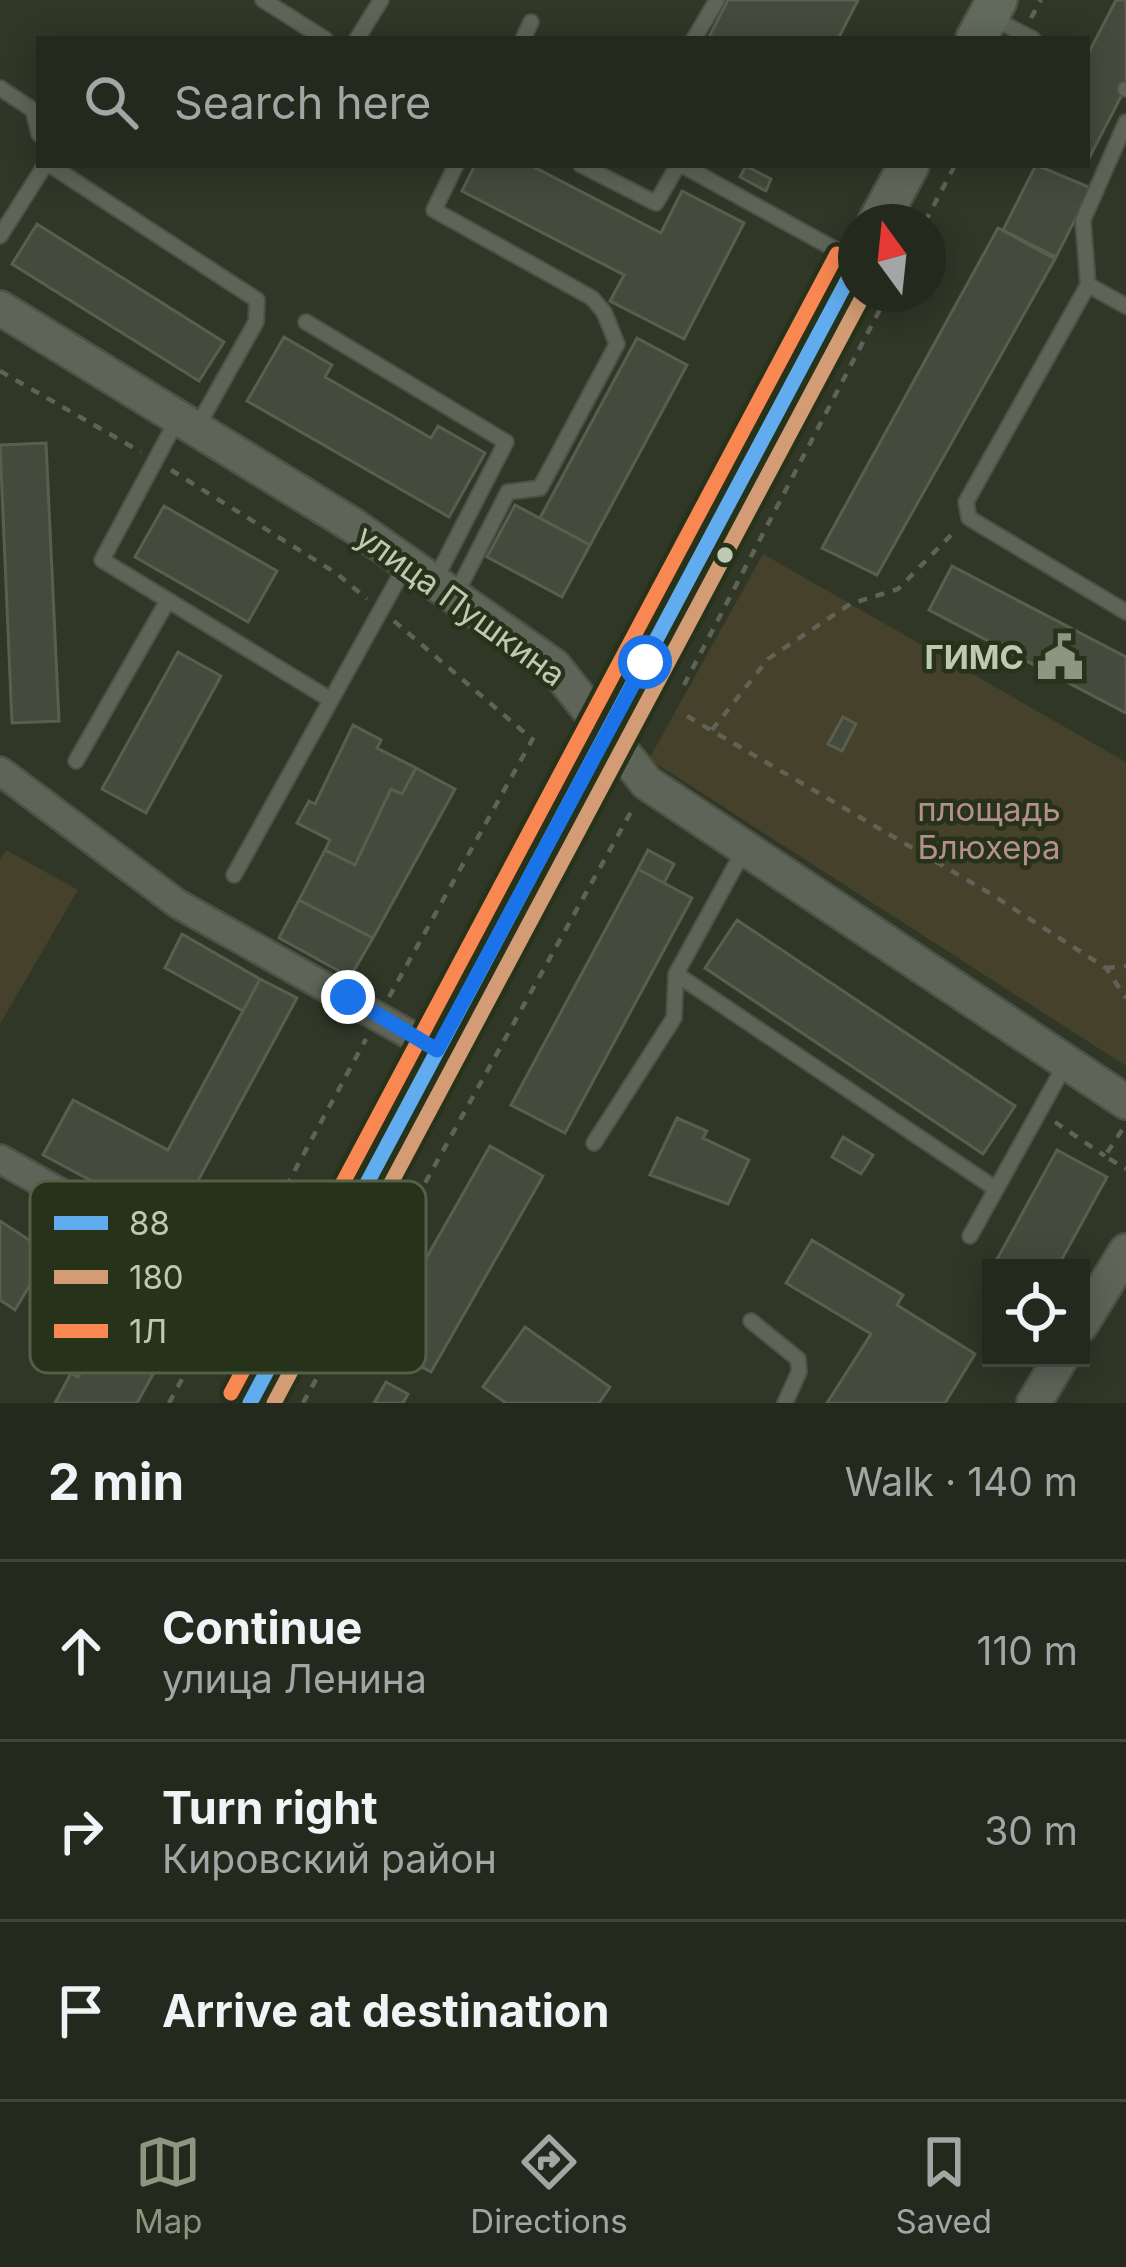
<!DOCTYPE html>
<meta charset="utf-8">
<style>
:root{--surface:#24291d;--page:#30352a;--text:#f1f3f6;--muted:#a3a6a4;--line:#41453b;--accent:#8c9680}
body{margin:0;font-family:Inter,sans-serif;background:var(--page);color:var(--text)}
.controls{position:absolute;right:36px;bottom:36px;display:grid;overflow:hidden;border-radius:0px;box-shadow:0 6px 30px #0003}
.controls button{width:108px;height:108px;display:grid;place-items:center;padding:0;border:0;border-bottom:3px solid var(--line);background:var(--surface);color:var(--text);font:60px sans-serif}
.compass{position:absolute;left:838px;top:204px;width:108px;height:108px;border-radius:50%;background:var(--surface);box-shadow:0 6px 30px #0003;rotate:345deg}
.stop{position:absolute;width:36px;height:36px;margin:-27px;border:9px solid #1a73e8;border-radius:50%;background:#fff}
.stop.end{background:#1a73e8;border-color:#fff;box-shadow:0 3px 12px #0008}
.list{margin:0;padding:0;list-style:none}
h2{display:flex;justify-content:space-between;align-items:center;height:156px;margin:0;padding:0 48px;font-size:51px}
h2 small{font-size:39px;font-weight:400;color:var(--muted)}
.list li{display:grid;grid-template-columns:78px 1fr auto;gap:36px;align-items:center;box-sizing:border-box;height:180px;padding:0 48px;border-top:3px solid var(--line)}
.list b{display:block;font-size:45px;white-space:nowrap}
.list p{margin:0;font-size:39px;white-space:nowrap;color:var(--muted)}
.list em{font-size:39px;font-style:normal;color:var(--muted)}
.icon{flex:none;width:66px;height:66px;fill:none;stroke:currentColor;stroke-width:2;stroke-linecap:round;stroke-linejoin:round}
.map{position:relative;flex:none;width:1126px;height:1403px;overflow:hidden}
.search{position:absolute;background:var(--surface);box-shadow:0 6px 30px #0003;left:36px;right:36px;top:36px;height:132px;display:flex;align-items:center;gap:30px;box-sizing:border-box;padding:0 42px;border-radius:0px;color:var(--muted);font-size:45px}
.sheet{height:696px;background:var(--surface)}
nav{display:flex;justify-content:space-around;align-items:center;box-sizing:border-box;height:168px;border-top:3px solid var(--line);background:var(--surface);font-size:33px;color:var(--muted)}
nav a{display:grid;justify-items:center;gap:6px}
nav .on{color:var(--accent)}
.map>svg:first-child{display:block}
.green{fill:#46412a}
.building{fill:#444b3c;stroke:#585f4f;stroke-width:3}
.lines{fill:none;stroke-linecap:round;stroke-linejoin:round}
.service-casing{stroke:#4c5146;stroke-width:18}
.minor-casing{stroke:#4c5146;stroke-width:32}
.tertiary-casing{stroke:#4c5146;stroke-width:38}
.secondary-casing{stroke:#4c5146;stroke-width:44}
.path{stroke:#5f6356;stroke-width:4.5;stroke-dasharray:9 9;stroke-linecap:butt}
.service{stroke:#5e6458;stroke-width:14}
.minor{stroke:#5e6458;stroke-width:27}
.tertiary{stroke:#5e6458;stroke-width:33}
.secondary{stroke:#626a5b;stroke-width:39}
.bus-1-casing{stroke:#27321a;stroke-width:24}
.bus-2-casing{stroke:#27321a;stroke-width:24}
.bus-3-casing{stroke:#27321a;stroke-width:24}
.bus-1{stroke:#60acee;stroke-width:15}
.bus-2{stroke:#d39c74;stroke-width:15}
.bus-3{stroke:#f88751;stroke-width:15}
.route{stroke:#1a73e8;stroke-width:15}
.bus-dot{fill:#bdc9b0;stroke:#27321a;stroke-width:4.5}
.labels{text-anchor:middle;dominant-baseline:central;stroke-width:9;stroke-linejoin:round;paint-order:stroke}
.street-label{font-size:33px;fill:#bdc9b0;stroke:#27321a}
.poi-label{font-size:33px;font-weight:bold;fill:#bdc9b0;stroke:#27321a;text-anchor:end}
.park-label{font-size:33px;fill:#b58f8c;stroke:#27321a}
.key{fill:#27321a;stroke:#545f47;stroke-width:3}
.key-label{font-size:33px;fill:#bdc9b0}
</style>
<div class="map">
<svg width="1126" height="1403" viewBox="0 0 1126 1403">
<rect width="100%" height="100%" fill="#303727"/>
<path class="green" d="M763,554L1126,762V1066L649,759Z
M6,850L78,890L0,1024V860Z"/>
<path class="building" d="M728,0H858L838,39H708Z
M1116,0H1126V87L1087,162V56Z
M475,165H530L661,233L682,191L744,223L684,339L610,301L624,275L462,191Z
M1036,165L1091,188L1056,257L1003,230Z
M746,166L771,179L766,191L740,177Z
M37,224L224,342L199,381L12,264Z
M998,228L1055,259L877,575L822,548Z
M284,337L332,365L325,377L431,438L438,426L485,453L449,517L247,401Z
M637,338L687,365L590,545L540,518Z
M46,443L59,721L12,723L0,445Z
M515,505L590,545L562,597L487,557Z
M164,506L277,571L248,622L135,557Z
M952,566L1126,657V713L929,610Z
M178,652L221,676L146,813L102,789Z
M843,717L856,724L842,751L828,744Z
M353,725L381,740L377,748L416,768L402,794L391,789L355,865L325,850L330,840L297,823L309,801L315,804Z
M416,768L455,789L373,938L299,900L325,850L355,865L391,789L402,794Z
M648,850L674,864L664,883L638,869Z
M638,869L692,898L565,1133L511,1105Z
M299,900L373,938L350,977L279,938Z
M737,920L1015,1106L983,1154L705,968Z
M182,934L260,979L243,1011L165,968Z
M260,979L297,998L174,1225L43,1155L73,1100L168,1150Z
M677,1118L707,1131L703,1138L749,1160L728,1204L650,1175Z
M843,1137L873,1155L861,1174L832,1157Z
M490,1146L543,1176L431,1372L378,1343Z
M1057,1150L1107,1177L1057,1268H1004L995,1263Z
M0,1221L78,1272L62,1307L35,1296L39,1289L30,1285L15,1310L0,1300Z
M812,1240L903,1295L897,1305L975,1354L945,1403H827L871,1334L786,1283Z
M111,1320L166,1351L137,1403H55L71,1373L78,1377Z
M525,1327L610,1387L599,1403H506L483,1387Z
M386,1382L408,1394L403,1403H374Z"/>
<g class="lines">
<defs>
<path id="service" d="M263,0L325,39
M993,18L1033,39
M357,39L381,0
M523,39L531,22
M694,39L717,0
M0,88L33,110L39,134
M1125,89H1126
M1126,122L1083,220L1088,285L966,502L969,518L1126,612
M50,165L257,300L256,322L196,429
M581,165L656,203L678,165
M682,165L856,261
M0,236L45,165
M1088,285L1126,306
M306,322L506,442L434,582
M178,418L102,560L331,700
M456,594L508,492L540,488L617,344L604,312L592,298L434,210L456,165
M76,761L168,600
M234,875L407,563
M676,974L996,1189
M594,1143L674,1018L676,974L744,850
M970,1236L1065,1065
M751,1321L798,1359L799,1372L785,1403"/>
<path id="minor" d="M0,771L178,904L437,1050
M0,1159L293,1323"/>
<path id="tertiary" d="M0,308L354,526L554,666L647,783L1126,1102
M1081,1325L1126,1251
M1034,1403L1061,1358"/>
<path id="secondary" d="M976,39L997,0
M878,222L909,165
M250,1403L856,264"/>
</defs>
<use href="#service" class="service-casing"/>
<use href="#minor" class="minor-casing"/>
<use href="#tertiary" class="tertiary-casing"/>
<use href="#secondary" class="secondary-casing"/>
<path class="path" d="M1031,18L1041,0
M925,222L955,165
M0,371L141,452
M171,470L336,573L367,599
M394,621L532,739
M684,685L888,294
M687,716L991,894L1106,968L1126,998
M712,730L768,659L850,604L898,589L957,529
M1106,968L1126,966
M389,997L536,733
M1055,1122L1105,1156
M1122,1130L1105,1156L1126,1169
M243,1266L366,1039
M169,1403L218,1313
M303,1403L632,810"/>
<use href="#service" class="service"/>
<use href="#minor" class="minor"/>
<use href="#tertiary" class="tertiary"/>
<use href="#secondary" class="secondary"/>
<defs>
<path id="bus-1" d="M250,1403L856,264"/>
<path id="bus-2" d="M274,1403L864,294"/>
<path id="bus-3" d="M231,1393L837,254"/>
</defs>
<use href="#bus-1" class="bus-1-casing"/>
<use href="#bus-2" class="bus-2-casing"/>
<use href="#bus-3" class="bus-3-casing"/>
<use href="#bus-1" class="bus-1"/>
<use href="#bus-2" class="bus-2"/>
<use href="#bus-3" class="bus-3"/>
</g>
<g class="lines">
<path class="route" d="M348,997L437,1050L645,662"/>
</g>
<defs>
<symbol id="civic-bare" viewBox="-9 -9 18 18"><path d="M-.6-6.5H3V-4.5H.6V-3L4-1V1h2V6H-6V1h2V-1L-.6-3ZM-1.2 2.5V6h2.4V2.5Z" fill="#8c9680" stroke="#27321a" stroke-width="2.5" paint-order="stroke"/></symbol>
</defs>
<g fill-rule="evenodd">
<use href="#civic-bare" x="1027" y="624" width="66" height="66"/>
</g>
<circle class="bus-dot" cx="725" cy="555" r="10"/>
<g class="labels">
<g class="street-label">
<text transform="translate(461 605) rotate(36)">улица Пушкина</text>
</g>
<g class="poi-label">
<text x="1024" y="657">ГИМС</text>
</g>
<g class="park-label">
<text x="989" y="809">площадь<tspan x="989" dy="38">Блюхера</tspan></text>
</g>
</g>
<rect x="30" y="1181" width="396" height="192" rx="18" class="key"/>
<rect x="54" y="1216" width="54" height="14" fill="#60acee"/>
<rect x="54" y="1270" width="54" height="14" fill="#d39c74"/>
<rect x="54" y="1324" width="54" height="14" fill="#f88751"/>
<g class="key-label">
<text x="129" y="1235">88</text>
<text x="129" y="1289">180</text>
<text x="129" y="1343">1Л</text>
</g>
</svg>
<div class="controls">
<button><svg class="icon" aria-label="locate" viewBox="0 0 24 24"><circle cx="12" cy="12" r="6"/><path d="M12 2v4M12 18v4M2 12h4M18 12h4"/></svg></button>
</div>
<svg class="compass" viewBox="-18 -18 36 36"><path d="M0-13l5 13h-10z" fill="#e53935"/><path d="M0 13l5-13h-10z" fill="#a3a6a4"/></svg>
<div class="stop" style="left:645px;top:662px"></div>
<div class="stop end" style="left:348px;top:997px"></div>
<div class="search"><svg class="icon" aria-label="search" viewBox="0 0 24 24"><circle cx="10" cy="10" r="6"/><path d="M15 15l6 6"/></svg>Search here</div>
</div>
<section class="sheet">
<h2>2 min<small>Walk · 140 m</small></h2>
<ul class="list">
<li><svg class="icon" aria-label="ahead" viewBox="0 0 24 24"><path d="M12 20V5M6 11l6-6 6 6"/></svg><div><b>Continue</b><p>улица Ленина</p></div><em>110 m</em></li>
<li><svg class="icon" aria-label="right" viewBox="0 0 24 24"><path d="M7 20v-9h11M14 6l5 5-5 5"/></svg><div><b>Turn right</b><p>Кировский район</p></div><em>30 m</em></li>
<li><svg class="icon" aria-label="arrive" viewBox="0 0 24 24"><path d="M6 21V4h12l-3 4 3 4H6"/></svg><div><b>Arrive at destination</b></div></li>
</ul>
</section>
<nav>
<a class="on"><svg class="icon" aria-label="map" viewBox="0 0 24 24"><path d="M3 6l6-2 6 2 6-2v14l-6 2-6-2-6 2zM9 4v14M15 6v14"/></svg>Map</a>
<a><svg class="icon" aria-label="directions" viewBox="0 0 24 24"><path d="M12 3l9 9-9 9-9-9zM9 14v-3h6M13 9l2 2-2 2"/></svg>Directions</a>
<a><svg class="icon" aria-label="saved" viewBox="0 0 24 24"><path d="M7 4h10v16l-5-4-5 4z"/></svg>Saved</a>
</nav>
